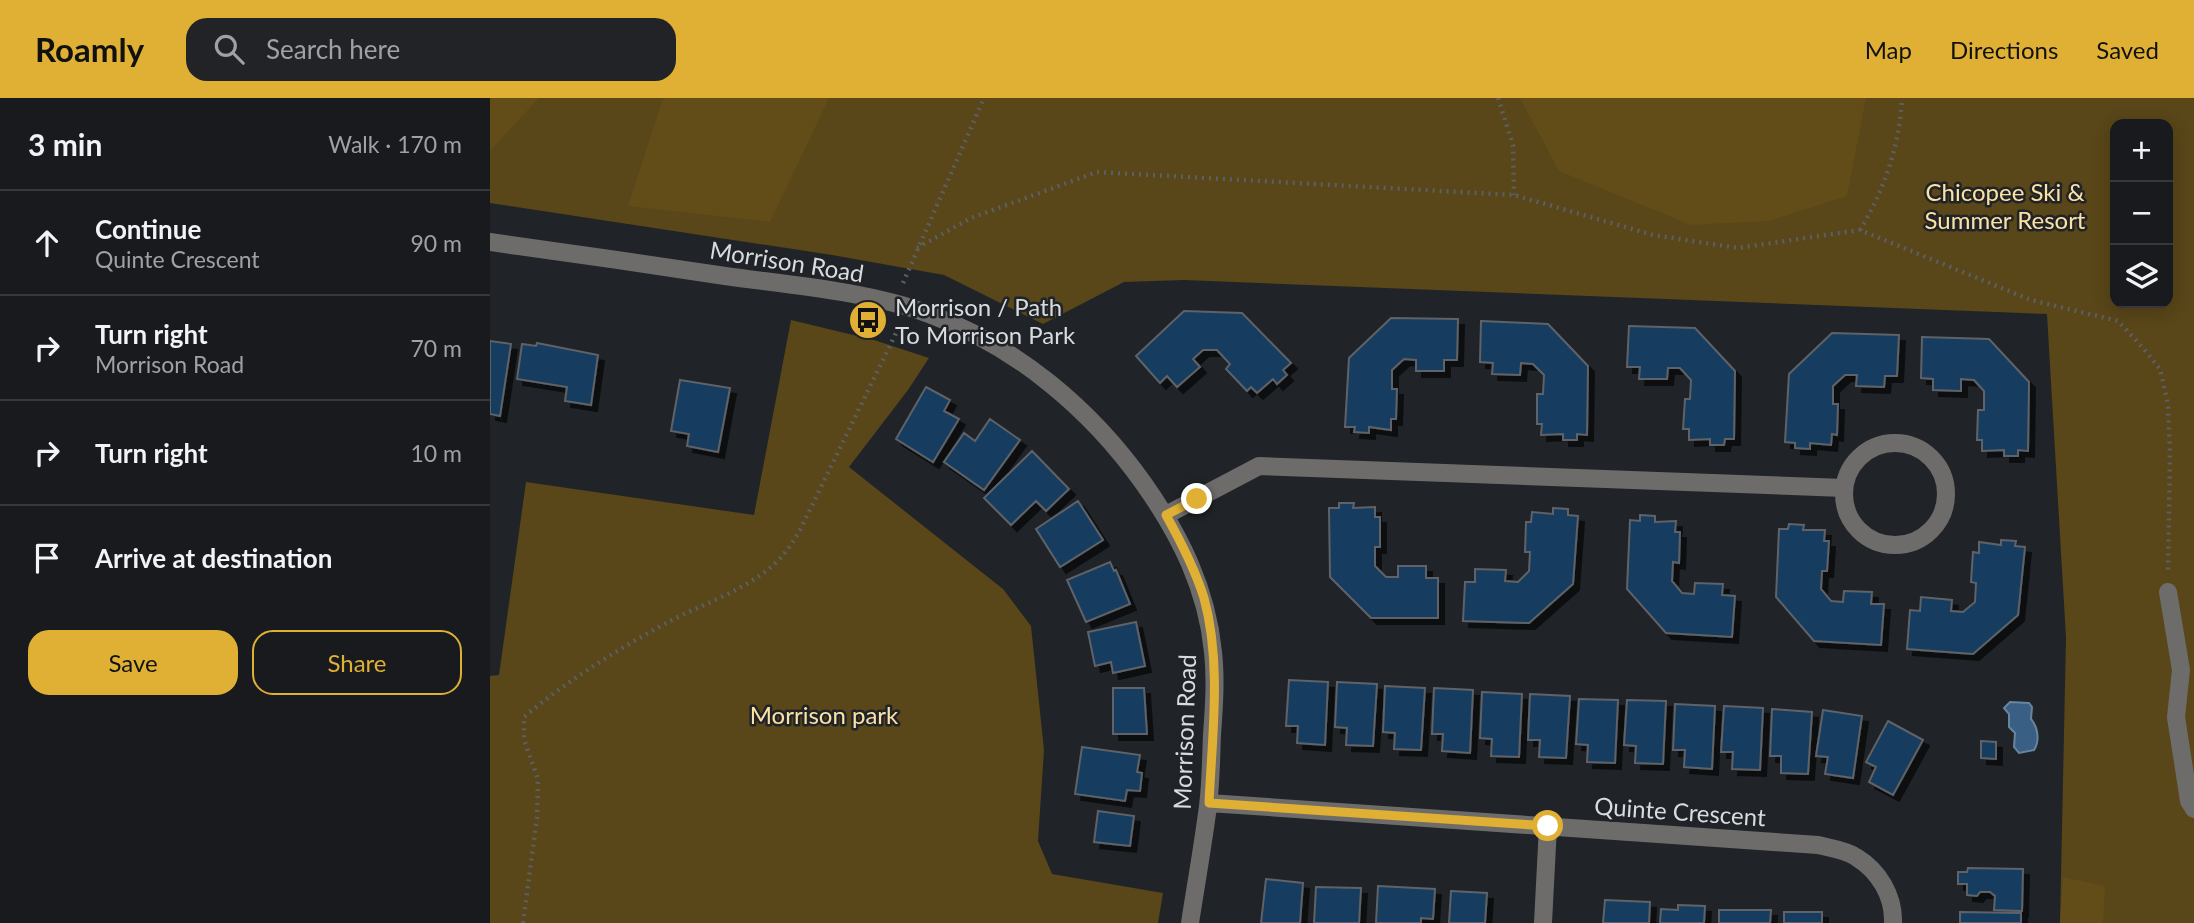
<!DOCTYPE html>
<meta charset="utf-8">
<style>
:root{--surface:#181a1d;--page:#212326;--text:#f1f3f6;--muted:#9fa1a4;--line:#36383b;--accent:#dfb034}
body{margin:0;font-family:Lato,sans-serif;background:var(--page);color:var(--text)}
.controls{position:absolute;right:21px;top:21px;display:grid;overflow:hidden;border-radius:14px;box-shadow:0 4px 18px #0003}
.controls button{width:63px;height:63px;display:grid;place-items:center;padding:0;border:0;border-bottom:2px solid var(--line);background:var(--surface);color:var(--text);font:35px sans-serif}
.stop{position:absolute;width:21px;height:21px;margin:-16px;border:5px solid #dfb034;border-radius:50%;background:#fff}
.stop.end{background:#dfb034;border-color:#fff;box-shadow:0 2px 7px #0008}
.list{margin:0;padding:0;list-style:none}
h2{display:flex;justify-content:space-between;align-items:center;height:91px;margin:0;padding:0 28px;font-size:30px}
h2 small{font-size:23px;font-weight:400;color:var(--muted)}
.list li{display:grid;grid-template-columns:46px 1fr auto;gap:21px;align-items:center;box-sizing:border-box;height:105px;padding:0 28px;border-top:2px solid var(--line)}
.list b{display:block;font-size:26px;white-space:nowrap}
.list p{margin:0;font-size:23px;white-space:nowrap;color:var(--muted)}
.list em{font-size:23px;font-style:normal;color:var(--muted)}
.actions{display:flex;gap:14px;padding:21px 28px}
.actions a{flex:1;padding:16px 0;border:2px solid var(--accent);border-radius:21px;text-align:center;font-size:24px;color:var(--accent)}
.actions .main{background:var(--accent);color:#111}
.icon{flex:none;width:38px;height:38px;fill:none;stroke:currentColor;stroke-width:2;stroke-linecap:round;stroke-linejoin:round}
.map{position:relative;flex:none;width:1704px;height:825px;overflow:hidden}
header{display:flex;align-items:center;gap:42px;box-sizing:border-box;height:98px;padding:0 35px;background:var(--accent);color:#111}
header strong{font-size:33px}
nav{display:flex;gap:38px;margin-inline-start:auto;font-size:24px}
.search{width:490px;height:63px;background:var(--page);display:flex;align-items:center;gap:18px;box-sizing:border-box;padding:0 24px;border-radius:21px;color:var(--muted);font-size:26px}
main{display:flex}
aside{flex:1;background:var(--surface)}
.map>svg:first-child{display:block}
.green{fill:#594619;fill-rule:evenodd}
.forest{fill:#624d19}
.water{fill:#395f84;stroke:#69849f;stroke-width:2}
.building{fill:#153c5e;stroke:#5e6267;stroke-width:2;filter:url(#shadow)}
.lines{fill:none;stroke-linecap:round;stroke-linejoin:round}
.path{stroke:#5c5f63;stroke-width:4.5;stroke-dasharray:2 5;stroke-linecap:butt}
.minor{stroke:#6e6c6a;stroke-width:18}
.route{stroke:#dfb034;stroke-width:9}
.labels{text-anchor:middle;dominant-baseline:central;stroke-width:5;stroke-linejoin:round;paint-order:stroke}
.park-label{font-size:24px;fill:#fce1a4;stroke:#202327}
.street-label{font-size:24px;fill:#d9dcde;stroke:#202327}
.poi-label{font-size:24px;fill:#d9dcde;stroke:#202327;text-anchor:start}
</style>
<header>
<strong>Roamly</strong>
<div class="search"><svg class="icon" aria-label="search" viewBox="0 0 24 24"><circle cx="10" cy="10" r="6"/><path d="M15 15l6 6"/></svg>Search here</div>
<nav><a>Map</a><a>Directions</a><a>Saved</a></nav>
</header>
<main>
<aside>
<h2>3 min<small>Walk · 170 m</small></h2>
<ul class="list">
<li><svg class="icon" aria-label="ahead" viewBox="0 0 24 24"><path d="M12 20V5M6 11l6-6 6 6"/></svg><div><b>Continue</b><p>Quinte Crescent</p></div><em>90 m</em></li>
<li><svg class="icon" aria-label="right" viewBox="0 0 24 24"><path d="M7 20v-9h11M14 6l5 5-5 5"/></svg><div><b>Turn right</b><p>Morrison Road</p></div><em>70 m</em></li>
<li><svg class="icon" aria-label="right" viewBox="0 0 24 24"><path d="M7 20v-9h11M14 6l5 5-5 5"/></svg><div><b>Turn right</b></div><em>10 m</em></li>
<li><svg class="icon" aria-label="arrive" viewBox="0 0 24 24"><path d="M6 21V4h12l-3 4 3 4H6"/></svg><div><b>Arrive at destination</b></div></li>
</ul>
<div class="actions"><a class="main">Save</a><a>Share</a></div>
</aside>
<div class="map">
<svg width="1704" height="825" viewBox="0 0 1704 825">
<defs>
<filter id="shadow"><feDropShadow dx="6" dy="6" stdDeviation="0" flood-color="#0009"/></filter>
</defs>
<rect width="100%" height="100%" fill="#202327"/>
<path class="green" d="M0,0H1704V825H1570L1576,540L1557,216L694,182L634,184L553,226L454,177L342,157L0,105ZM1625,26H1678V205H1625Z
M301,222L384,242L439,260L418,292L359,369L513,491L541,528L554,652L548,743L562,776L673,795L668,825H0V578L9,577L36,384L264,417Z"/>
<path class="forest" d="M0,0H49L0,53Z
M173,0H339L280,124L138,108Z
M1030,0H1376L1357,98L1279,123L1201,127L1069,73Z
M1573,779L1615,788L1613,825H1570Z"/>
<path class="water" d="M1520,604L1539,605L1542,609L1541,621C1548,629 1550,643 1544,652L1529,655L1524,649L1525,635L1519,629V616L1514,610Z"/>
<path class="building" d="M694,213L752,215L801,265L793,272L797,277L787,286L783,281L767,295L761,289L757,293L736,271L740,266L727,252H713L703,261L710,269L687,289L677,278L670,285L646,258Z
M901,220L968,221L967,262H954V273H926V262L914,261L902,272V291H907L906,321H901V332L879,329V335L864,334L865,329H855L859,260Z
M991,223L1058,226L1098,268L1097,337L1087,336V342H1073V336L1051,337L1052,326H1047V296H1053L1054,277L1043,266L1031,265L1030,277L1002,276L1003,265L990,264Z
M1139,228L1205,230L1245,273L1244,341H1235L1234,347H1220V341L1199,342V331H1193L1195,301H1200L1201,282L1190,270H1178L1177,281H1149L1150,269H1137Z
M1342,235L1409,237L1407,278H1395L1394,289L1366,288L1367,277H1355L1343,288V306H1348L1347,337L1342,336L1341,347L1320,345V351L1305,350V345L1295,344L1299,276Z
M1432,239L1499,241L1539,284L1538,353L1528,352V358H1514V352L1492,353V342H1487L1488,312H1494V293L1484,282L1471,281V293L1443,292V281L1431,280Z
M0,243L21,246L10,318L0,316Z
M47,245L108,257L101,307L75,303L77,289L27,281L32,246L46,248Z
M190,282L240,290L228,354L197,348L199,336L181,333Z
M436,289L460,302L454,313L469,321L443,364L406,341Z
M500,321L530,342L494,392L454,364L474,335L485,343Z
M542,353L579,391L556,413L546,403L521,427L494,400Z
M588,403L613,442L570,469L546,431Z
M849,405H864L863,410L885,409V419H890V449H885V468L896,479H908V468H936V480H948V520H881L840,479L839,410H849Z
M1063,410L1078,411V417L1088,418L1083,486L1039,525L973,523L975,484H985V471L1016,472L1015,483L1028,484L1039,473L1040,454H1035L1036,424H1041L1042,414L1063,416Z
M1150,417L1165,418V424L1186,423L1185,434H1190L1189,465L1183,464L1182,483L1192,495L1204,496L1205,485L1233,486L1232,497L1245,498L1242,539L1176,535L1137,491L1140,422L1150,423Z
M1299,426L1314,427L1313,432H1335L1334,443H1339L1337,473H1332L1331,491L1341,503L1353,504L1354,493L1382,494L1381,506H1394L1391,547L1324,543L1286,499L1289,431H1298Z
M1511,442L1526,443L1525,448L1535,449L1528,517L1483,556L1417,551L1420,512L1430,513L1431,499L1462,502L1461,513L1473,514L1485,504L1486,485L1481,484L1483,454L1489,455V444L1511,447Z
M620,464L624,473L626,472L640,506L596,524L577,482Z
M646,524L655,568L623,575L621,564L605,568L598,534Z
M799,582L838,584L835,647L807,645L808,628H796Z
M847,584L887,586L883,648L856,647L857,630L845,629Z
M895,588L935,590L931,652L904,651L905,635L893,634Z
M623,590H654L657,636H623Z
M944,590L983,592L980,655L952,653L953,636H942Z
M992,594L1032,596L1029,659L1001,658L1002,641L990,640Z
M1040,596L1080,598L1076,660L1049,659L1050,642H1038Z
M1089,601L1128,602L1125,665L1097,664L1098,647L1086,646Z
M1137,602L1176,603L1173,666L1145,665L1146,648L1134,647Z
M1185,606L1225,608L1222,671L1194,669L1195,652H1183Z
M1234,608L1273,610L1270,672L1242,671L1243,654H1231Z
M1282,611L1322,614L1318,676L1291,675V658H1280Z
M1333,612L1372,618L1363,680L1335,676L1338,659L1326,658Z
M1398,623L1433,642L1403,697L1379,684L1386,669L1376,664Z
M1491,643L1506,644V661L1491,660Z
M592,649L650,657L647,674L652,675L650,693L637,692L635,703L585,696Z
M608,713L644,718L640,748L604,744Z
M1478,770L1533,771L1532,813L1504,812L1505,798L1500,794H1490L1487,798L1477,797V786H1468V774H1477Z
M776,781L813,785L810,825H771Z
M888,788L945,791L943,821L931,820V825H886Z
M826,789L871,790L869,825H824Z
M961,793L997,795L995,825H959Z
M1115,802L1160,804L1159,825H1113Z
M1188,807L1215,808L1214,825H1170L1171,811L1188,812Z
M1229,812H1281L1280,825H1229Z
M1294,814H1332V825H1294Z
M1470,814L1531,815V825H1470Z"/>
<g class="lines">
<path class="path" d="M1008,0L1023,47L1024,97
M1370,132C1394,93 1410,46 1412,0
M427,150L481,120L607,74L1024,97L1163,137L1248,150L1370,132L1541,202L1628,223L1653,250L1670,271L1678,307L1680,356L1678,475
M413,185L494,0
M33,825L47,719L48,681L34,642V619C78,582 127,552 178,524C214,505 266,489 293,457C299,450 304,442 309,434L409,229"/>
<path class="minor" d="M0,144C78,155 157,166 235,178C300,187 377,193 439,216C526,248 601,311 654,386C690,437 717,491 723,554C726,581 724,609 722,637C721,660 721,684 718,708C713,747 706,786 700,825
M1354 396a51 51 0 1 1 102 0a51 51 0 1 1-102 0Z
M676,417L769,368L1354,390
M1678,494L1691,572L1686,619L1699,703L1704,711
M719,705L1328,747C1340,750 1356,752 1366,759C1389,773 1404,798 1403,825
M1053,825L1058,728"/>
</g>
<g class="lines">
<path class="route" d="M707,401L676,417C691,444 705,471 714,500C732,566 722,638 719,705L1058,728"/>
</g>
<defs>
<symbol id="bus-disc" viewBox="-11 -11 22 22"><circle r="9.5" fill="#dfb034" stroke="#202327"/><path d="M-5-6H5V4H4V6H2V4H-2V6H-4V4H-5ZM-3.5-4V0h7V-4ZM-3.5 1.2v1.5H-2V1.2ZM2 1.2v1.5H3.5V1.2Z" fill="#111"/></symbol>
</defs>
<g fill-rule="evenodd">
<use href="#bus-disc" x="356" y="200" width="44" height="44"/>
</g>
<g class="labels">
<g class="park-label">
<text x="1515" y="93">Chicopee Ski &amp;<tspan x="1515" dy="28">Summer Resort</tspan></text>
<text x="334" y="616">Morrison park</text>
</g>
<g class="street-label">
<text transform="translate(297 163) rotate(9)">Morrison Road</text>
<text transform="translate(694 634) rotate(-88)">Morrison Road</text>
<text transform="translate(1190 713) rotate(4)">Quinte Crescent</text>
</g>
<g class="poi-label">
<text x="405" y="208">Morrison / Path<tspan x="405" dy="28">To Morrison Park</tspan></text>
</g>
</g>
</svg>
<div class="controls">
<button>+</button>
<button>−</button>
<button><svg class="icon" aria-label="layers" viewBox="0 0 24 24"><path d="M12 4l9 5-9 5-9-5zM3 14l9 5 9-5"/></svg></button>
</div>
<div class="stop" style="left:1058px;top:728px"></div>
<div class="stop end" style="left:707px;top:401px"></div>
</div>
</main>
